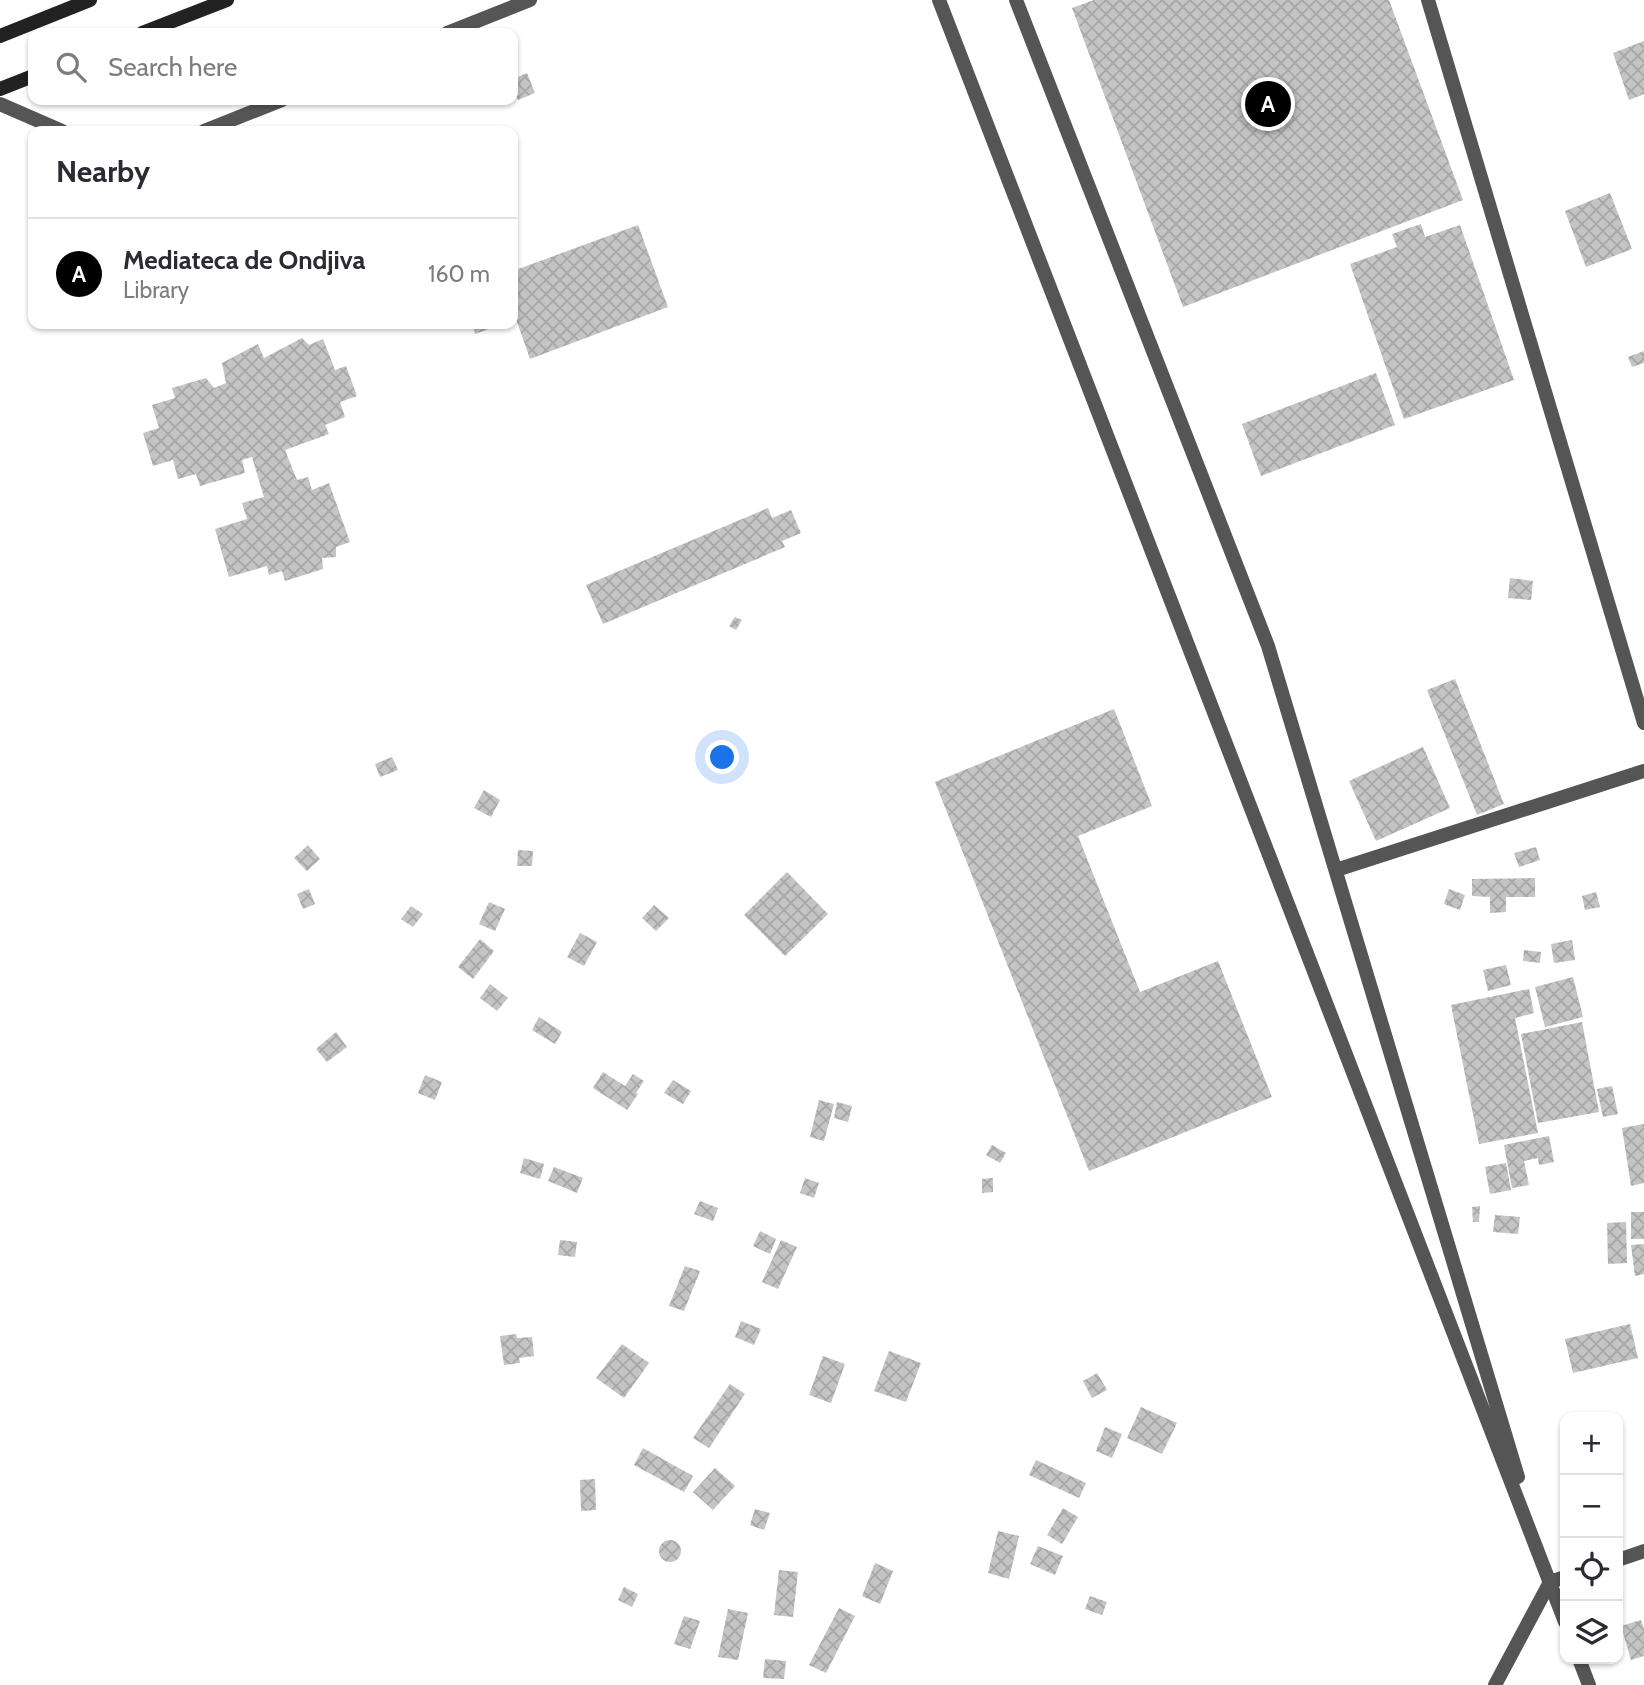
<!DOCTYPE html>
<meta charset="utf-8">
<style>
:root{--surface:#fff;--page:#f2f2f3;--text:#2b2b33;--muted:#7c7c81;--line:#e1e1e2;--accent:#000}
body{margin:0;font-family:Cabin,sans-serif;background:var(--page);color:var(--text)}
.controls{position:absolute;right:21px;bottom:21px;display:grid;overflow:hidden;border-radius:14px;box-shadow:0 2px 5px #0004}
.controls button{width:63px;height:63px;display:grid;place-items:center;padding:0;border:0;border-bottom:2px solid var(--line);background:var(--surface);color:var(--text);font:35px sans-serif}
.you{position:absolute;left:723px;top:758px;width:24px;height:24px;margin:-18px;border:5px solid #fff;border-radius:50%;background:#1a73e8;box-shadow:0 0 0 10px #1a73e833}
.badge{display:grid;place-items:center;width:46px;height:46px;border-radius:50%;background:var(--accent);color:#fff;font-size:23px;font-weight:700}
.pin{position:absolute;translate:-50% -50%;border:4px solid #fff;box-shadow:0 2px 7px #0006}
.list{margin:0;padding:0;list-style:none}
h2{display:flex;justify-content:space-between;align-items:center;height:91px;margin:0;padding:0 28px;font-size:30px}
h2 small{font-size:23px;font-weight:400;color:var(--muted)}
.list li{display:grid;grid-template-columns:46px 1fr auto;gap:21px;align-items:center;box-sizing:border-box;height:112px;padding:0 28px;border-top:2px solid var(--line)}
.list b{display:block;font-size:26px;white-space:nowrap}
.list p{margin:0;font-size:23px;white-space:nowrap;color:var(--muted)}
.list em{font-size:23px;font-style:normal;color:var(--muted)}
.icon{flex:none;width:38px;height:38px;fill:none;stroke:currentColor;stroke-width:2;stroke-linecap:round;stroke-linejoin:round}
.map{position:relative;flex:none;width:1644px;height:1685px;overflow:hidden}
.search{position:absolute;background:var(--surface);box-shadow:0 2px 5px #0004;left:28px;top:28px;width:490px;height:77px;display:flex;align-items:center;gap:18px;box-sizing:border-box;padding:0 24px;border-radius:14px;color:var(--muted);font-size:26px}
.panel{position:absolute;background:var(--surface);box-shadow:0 2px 5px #0004;left:28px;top:126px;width:490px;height:203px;border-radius:14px}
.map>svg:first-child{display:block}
.building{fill:url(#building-cross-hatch)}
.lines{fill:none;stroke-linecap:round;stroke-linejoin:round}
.lane{stroke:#555;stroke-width:14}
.street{stroke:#555;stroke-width:14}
.secondary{stroke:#222;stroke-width:14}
</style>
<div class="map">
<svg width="1644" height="1685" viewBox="0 0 1644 1685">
<defs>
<pattern id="building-cross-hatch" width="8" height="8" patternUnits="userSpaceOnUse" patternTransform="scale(1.75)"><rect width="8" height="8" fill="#c4c4c4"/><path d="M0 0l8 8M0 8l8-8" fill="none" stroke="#a7a7a7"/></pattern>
</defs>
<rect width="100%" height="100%" fill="#fff"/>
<path class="building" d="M1094,0H1389L1463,200L1183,307L1072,8Z
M1644,41V94L1629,100L1613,53Z
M527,73L535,93L518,100L513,88V79Z
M1610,193L1632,249L1586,267L1565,211Z
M1421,224L1425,237L1460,225L1514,380L1404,419L1350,264L1397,247L1392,234Z
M638,225L668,307L530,359L516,319L513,320V271Z
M472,324H503L475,334Z
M302,338L309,345L323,339L335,370L346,366L357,396L340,402L345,417L325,425L329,434L285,450L297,480L308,477L312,490L329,483L350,542L336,547V557L322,558L323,569L285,581L282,571L269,575L267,566L229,577L215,529L247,519L242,503L264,497L252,457L242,460L245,473L200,486L196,474L178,479L173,460L153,466L143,433L159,428L152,405L175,398L172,388L206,378L214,388L226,383L222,363L258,344L264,358Z
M1644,351V363L1632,367L1628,357Z
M1376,373L1395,425L1261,476L1242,424Z
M768,508L772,518L791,510L801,533L782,541L785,547L603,624L586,585Z
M1510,578L1533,581L1531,600L1508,598Z
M735,617L742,620L736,630L729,626Z
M1455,679L1504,804L1477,815L1427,690Z
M1114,709L1152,806L1078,836L1140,992L1218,961L1272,1097L1089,1171L935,782Z
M1423,747L1450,808L1376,841L1349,781Z
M392,757L398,770L380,777L375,764Z
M484,790L500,800L491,817L474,808Z
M308,845L320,859L307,871L294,858Z
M1536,847L1540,860L1519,867L1514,853Z
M518,850L533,851L532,866H517Z
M787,872L828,914L785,956L744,915Z
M1535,878V897H1506V912L1490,913V897L1472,896V879Z
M309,889L315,904L303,909L297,894Z
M1449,889L1465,895L1460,910L1444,904Z
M1596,892L1600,907L1585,910L1582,896Z
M489,902L505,909L495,931L479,924Z
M654,905L669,918L656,931L642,918Z
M411,906L423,914L413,927L401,919Z
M580,933L597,942L584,966L567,957Z
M480,939L494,951L473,979L458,967Z
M1572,940L1575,960L1554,963L1551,944Z
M1524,950L1541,952L1540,963L1523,961Z
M1506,965L1511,985L1488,991L1483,970Z
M1573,977L1583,1017L1545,1027L1535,987Z
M490,984L508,998L497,1011L480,998Z
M1529,989L1534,1013L1515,1018L1538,1133L1479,1144L1451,1005Z
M539,1017L562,1032L555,1044L532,1030Z
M1582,1022L1599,1112L1538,1123L1521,1034Z
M336,1032L347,1047L327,1062L316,1049Z
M603,1072L625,1086L633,1074L644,1081L636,1093L638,1094L627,1110L593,1088Z
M425,1075L442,1082L435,1100L418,1093Z
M673,1080L691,1091L683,1104L664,1093Z
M1612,1086L1618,1114L1603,1117L1597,1089Z
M819,1100L834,1104L824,1141L810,1137Z
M837,1102L852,1106L848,1122L834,1118Z
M1644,1124V1183L1631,1186L1622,1128Z
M1549,1136L1554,1162L1539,1165L1538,1158L1524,1161L1529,1185L1512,1188L1504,1145Z
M992,1145L1006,1153L1000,1163L986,1155Z
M524,1158L544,1164L540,1179L520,1173Z
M1506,1163L1511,1190L1490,1194L1485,1167Z
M554,1167L583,1178L577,1193L548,1181Z
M805,1178L819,1183L814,1198L800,1193Z
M993,1178V1192L982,1193V1179Z
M700,1201L718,1208L713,1221L694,1214Z
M1480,1206L1479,1222H1473L1472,1207Z
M1631,1212H1644V1239H1631Z
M1495,1215L1520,1217L1518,1234L1493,1232Z
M1626,1222L1627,1263L1608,1264L1607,1223Z
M760,1231L776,1239L770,1254L753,1246Z
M560,1240L577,1242L575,1257L558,1255Z
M781,1240L797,1247L778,1289L762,1282Z
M1644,1244V1274L1635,1276L1631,1245Z
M685,1266L700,1271L684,1311L669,1306Z
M741,1321L761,1329L754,1345L735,1337Z
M1630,1324L1638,1358L1573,1373L1565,1339Z
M516,1334L517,1338L532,1337L534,1356L519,1358L520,1363L504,1365L500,1336Z
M622,1344L649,1363L624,1398L596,1378Z
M889,1351L921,1363L906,1402L874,1391Z
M823,1356L845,1364L831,1403L809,1395Z
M1097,1373L1107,1390L1092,1398L1083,1381Z
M730,1384L745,1394L709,1448L693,1438Z
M1141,1407L1177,1423L1162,1454L1127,1438Z
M1105,1427L1122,1434L1112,1458L1096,1451Z
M643,1448L693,1476L684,1492L634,1465Z
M1036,1460L1086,1483L1079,1498L1029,1475Z
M715,1468L735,1486L713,1510L693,1492Z
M595,1479L596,1510L581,1511L580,1480Z
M1063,1508L1078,1517L1062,1544L1047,1535Z
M755,1509L770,1513L764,1530L750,1525Z
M998,1531L1019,1536L1009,1579L988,1573Z
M659 1551a11 11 0 1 1 22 0a11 11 0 1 1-22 0Z
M1038,1546L1063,1556L1055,1575L1030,1564Z
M875,1563L893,1571L880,1604L862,1596Z
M779,1570L798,1572L793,1617L774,1615Z
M624,1587L638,1594L632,1607L618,1600Z
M1090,1596L1107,1602L1102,1615L1085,1609Z
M839,1608L855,1616L826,1673L809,1665Z
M728,1609L748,1613L738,1660L718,1657Z
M684,1616L700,1621L690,1649L674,1644Z
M1641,1620L1644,1629V1656L1631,1660L1621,1626Z
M765,1659L786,1661L784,1679L763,1678Z"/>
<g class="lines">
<path class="lane" d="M447,33L530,0
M0,104L62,131
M204,131L282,100"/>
<path class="street" d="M939,0L1565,1622
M1016,0L1268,646L1518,1477
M1428,0L1644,723
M1336,870L1644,771
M1618,1560L1644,1551
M1579,1659L1589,1685
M1495,1685L1550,1582L1565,1577"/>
<path class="secondary" d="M142,33L227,0
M0,36L90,0
M0,89L33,76"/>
</g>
</svg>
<div class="controls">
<button>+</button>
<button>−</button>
<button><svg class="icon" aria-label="locate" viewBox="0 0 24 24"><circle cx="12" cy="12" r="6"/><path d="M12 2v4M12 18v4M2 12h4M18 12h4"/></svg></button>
<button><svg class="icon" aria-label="layers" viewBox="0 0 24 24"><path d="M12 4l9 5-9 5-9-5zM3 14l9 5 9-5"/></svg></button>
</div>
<div class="you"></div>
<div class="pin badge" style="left:1268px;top:104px">A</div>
<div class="search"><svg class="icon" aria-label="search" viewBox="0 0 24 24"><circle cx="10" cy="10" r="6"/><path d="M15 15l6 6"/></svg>Search here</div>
<section class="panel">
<h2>Nearby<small></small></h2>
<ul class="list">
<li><span class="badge">A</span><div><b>Mediateca de Ondjiva</b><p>Library</p></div><em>160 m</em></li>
</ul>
</section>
</div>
